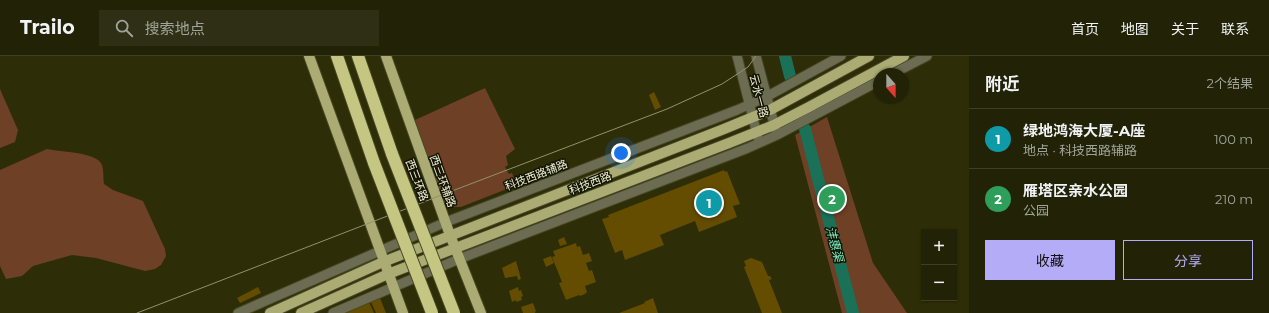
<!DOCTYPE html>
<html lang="zh">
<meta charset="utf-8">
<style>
:root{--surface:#222206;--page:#2e2f14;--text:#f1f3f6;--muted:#a2a49b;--line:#3f3f28;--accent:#b5acf8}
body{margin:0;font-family:Montserrat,"Noto Sans SC",sans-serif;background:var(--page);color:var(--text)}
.controls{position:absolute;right:12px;bottom:12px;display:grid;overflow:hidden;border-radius:0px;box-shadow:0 1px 3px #0004}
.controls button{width:36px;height:36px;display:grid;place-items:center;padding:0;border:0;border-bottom:1px solid var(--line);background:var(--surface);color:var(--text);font:20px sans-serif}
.compass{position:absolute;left:873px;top:12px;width:36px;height:36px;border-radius:50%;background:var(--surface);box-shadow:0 1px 3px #0004;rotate:159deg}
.you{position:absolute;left:621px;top:97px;width:14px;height:14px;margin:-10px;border:3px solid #fff;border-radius:50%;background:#1a73e8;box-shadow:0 0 0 6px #1a73e833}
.badge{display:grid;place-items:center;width:26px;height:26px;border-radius:50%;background:var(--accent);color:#fff;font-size:13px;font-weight:700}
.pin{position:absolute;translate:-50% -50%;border:2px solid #fff;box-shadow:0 1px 4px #0006}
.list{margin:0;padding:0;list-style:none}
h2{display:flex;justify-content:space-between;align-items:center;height:52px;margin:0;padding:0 16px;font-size:17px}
h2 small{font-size:13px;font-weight:400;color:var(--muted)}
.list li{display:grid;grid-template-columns:26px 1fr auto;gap:12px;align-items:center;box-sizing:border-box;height:60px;padding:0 16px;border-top:1px solid var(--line)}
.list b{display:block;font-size:15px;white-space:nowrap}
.list p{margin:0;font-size:13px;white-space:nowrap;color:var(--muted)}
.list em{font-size:13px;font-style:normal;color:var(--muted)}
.actions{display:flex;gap:8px;padding:12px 16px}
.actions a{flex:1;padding:9px 0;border:1px solid var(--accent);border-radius:0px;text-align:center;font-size:14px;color:var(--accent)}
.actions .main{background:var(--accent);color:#111}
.icon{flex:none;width:22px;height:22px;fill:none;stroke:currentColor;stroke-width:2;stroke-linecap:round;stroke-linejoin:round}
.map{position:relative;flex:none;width:969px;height:257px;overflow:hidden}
header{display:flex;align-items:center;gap:24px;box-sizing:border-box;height:56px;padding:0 20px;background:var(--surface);border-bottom:1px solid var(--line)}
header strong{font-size:19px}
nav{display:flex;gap:22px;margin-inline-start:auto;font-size:14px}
.search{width:280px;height:36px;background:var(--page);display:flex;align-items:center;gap:10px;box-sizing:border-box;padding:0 14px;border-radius:0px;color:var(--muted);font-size:15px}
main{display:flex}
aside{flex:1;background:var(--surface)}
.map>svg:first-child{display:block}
.green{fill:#6e4025}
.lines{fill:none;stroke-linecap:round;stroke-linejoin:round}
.river{stroke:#1a7158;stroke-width:12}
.building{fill:#644d00}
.minor-casing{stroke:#484825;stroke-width:11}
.major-casing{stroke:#484825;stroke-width:12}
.highway-casing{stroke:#484825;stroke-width:14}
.minor{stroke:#6b6c51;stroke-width:9}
.major{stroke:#abac74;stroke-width:10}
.highway{stroke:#c5c682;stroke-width:12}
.tram{stroke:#919172;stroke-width:1}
.highway-bridge-casing{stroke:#484825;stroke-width:14;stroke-linecap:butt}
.highway-bridge{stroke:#c5c682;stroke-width:12}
.labels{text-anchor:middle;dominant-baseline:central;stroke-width:3;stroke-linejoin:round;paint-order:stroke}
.street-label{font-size:11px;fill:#f0f1d8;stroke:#141403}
.water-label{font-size:12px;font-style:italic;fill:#7ceec7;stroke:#141403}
</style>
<header>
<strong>Trailo</strong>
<div class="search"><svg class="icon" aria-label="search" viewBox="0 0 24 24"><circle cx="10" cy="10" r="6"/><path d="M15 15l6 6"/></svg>搜索地点</div>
<nav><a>首页</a><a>地图</a><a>关于</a><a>联系</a></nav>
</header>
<main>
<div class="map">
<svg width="969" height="257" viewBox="0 0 969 257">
<rect width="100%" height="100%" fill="#2d2d08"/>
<path class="green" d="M485,32L515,93L506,100L508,109L505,111L509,118L512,117L517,129L461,151H455L448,148L444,149L419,82L415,64Z
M0,33L18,74L15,86L0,92Z
M827,61L873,207L907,257H842L795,79Z
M47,93C60,96 98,96 102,109C104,115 103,122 104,128L113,134L143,145L165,193L166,200L161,209L155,213L145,215L96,202L72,199L33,210L22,220L6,223L0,210V114Z"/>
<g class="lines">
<path class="river" d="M785,0L790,20
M805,73L853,257"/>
</g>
<path class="building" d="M654,36L661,51L655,54L649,39Z
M724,114L725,116L727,115L740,148L733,150L737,161L699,176L695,165L660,179L664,189L625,204L622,194L615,197L602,163L609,161L608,159Z
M564,181L567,188L560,190L558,184Z
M576,187L577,191L580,190L583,199L589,197L592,205L586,207L589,215L592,214L596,226L585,230L587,236L585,238L580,240L579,239L566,244L559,227L562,226L552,201L555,200L553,195Z
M551,200L554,207L546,211L543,203Z
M751,202L762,206L768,220H770L772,223L769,224L782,257H762L744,211L746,210L744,205Z
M516,205L521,223L518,224L517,220L505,222L502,212Z
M258,231L261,237L240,247L237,242Z
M518,231L519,235L521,234L523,240L521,241L522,244L516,246V244L512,246L509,235Z
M376,241L377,243L380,242L386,257H376L370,244Z
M653,242L658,257H619L645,247L644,246Z
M369,246L374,257H343Z
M533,247L536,255L535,256V257H523L521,251Z"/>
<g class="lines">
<defs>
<path id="minor" d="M737,0L758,82
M756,0L776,75
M892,18L927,0
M238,257L446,166L737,54L766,41L841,0
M333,257L459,203L748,92L777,79L879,25"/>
<path id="major" d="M309,0L403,257
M386,0L450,179L481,257
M270,257L383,206L724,73L770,54L869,0
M301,257L388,218L729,87L774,69L809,51L904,0"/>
<path id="highway" d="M337,0L374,107
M358,0L392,98"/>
</defs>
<use href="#minor" class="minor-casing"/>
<use href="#major" class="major-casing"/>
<use href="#highway" class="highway-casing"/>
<use href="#minor" class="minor"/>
<use href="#major" class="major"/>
<use href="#highway" class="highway"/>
<path class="tram" d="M137,257L452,135L667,53L722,28L748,11L756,0"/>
<defs>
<path id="highway-bridge" d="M392,98L454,257
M374,107L432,257"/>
</defs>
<use href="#highway-bridge" class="highway-bridge-casing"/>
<use href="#highway-bridge" class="highway-bridge"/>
</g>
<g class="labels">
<g class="street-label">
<text transform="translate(759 40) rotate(75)">云水一路</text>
<text transform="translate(536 119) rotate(-21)">科技西路辅路</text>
<text transform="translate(417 124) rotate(69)">西三环路</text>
<text transform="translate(443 125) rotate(70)">西三环辅路</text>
<text transform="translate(590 127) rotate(-21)">科技西路</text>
</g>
<g class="water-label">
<text transform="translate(835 188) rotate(75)">沣惠渠</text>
</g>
</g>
</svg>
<div class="controls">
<button>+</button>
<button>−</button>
</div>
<svg class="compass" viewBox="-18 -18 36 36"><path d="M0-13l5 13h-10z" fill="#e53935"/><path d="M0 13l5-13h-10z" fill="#a2a49b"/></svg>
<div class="you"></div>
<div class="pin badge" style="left:709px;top:147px;background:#0f9aa8">1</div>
<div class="pin badge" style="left:832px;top:143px;background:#2e9e5b">2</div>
</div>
<aside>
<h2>附近<small>2个结果</small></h2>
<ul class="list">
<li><span class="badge" style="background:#0f9aa8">1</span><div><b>绿地鸿海大厦-A座</b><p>地点 · 科技西路辅路</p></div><em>100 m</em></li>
<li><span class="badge" style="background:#2e9e5b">2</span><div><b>雁塔区亲水公园</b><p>公园</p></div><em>210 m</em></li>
</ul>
<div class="actions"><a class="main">收藏</a><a>分享</a></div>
</aside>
</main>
